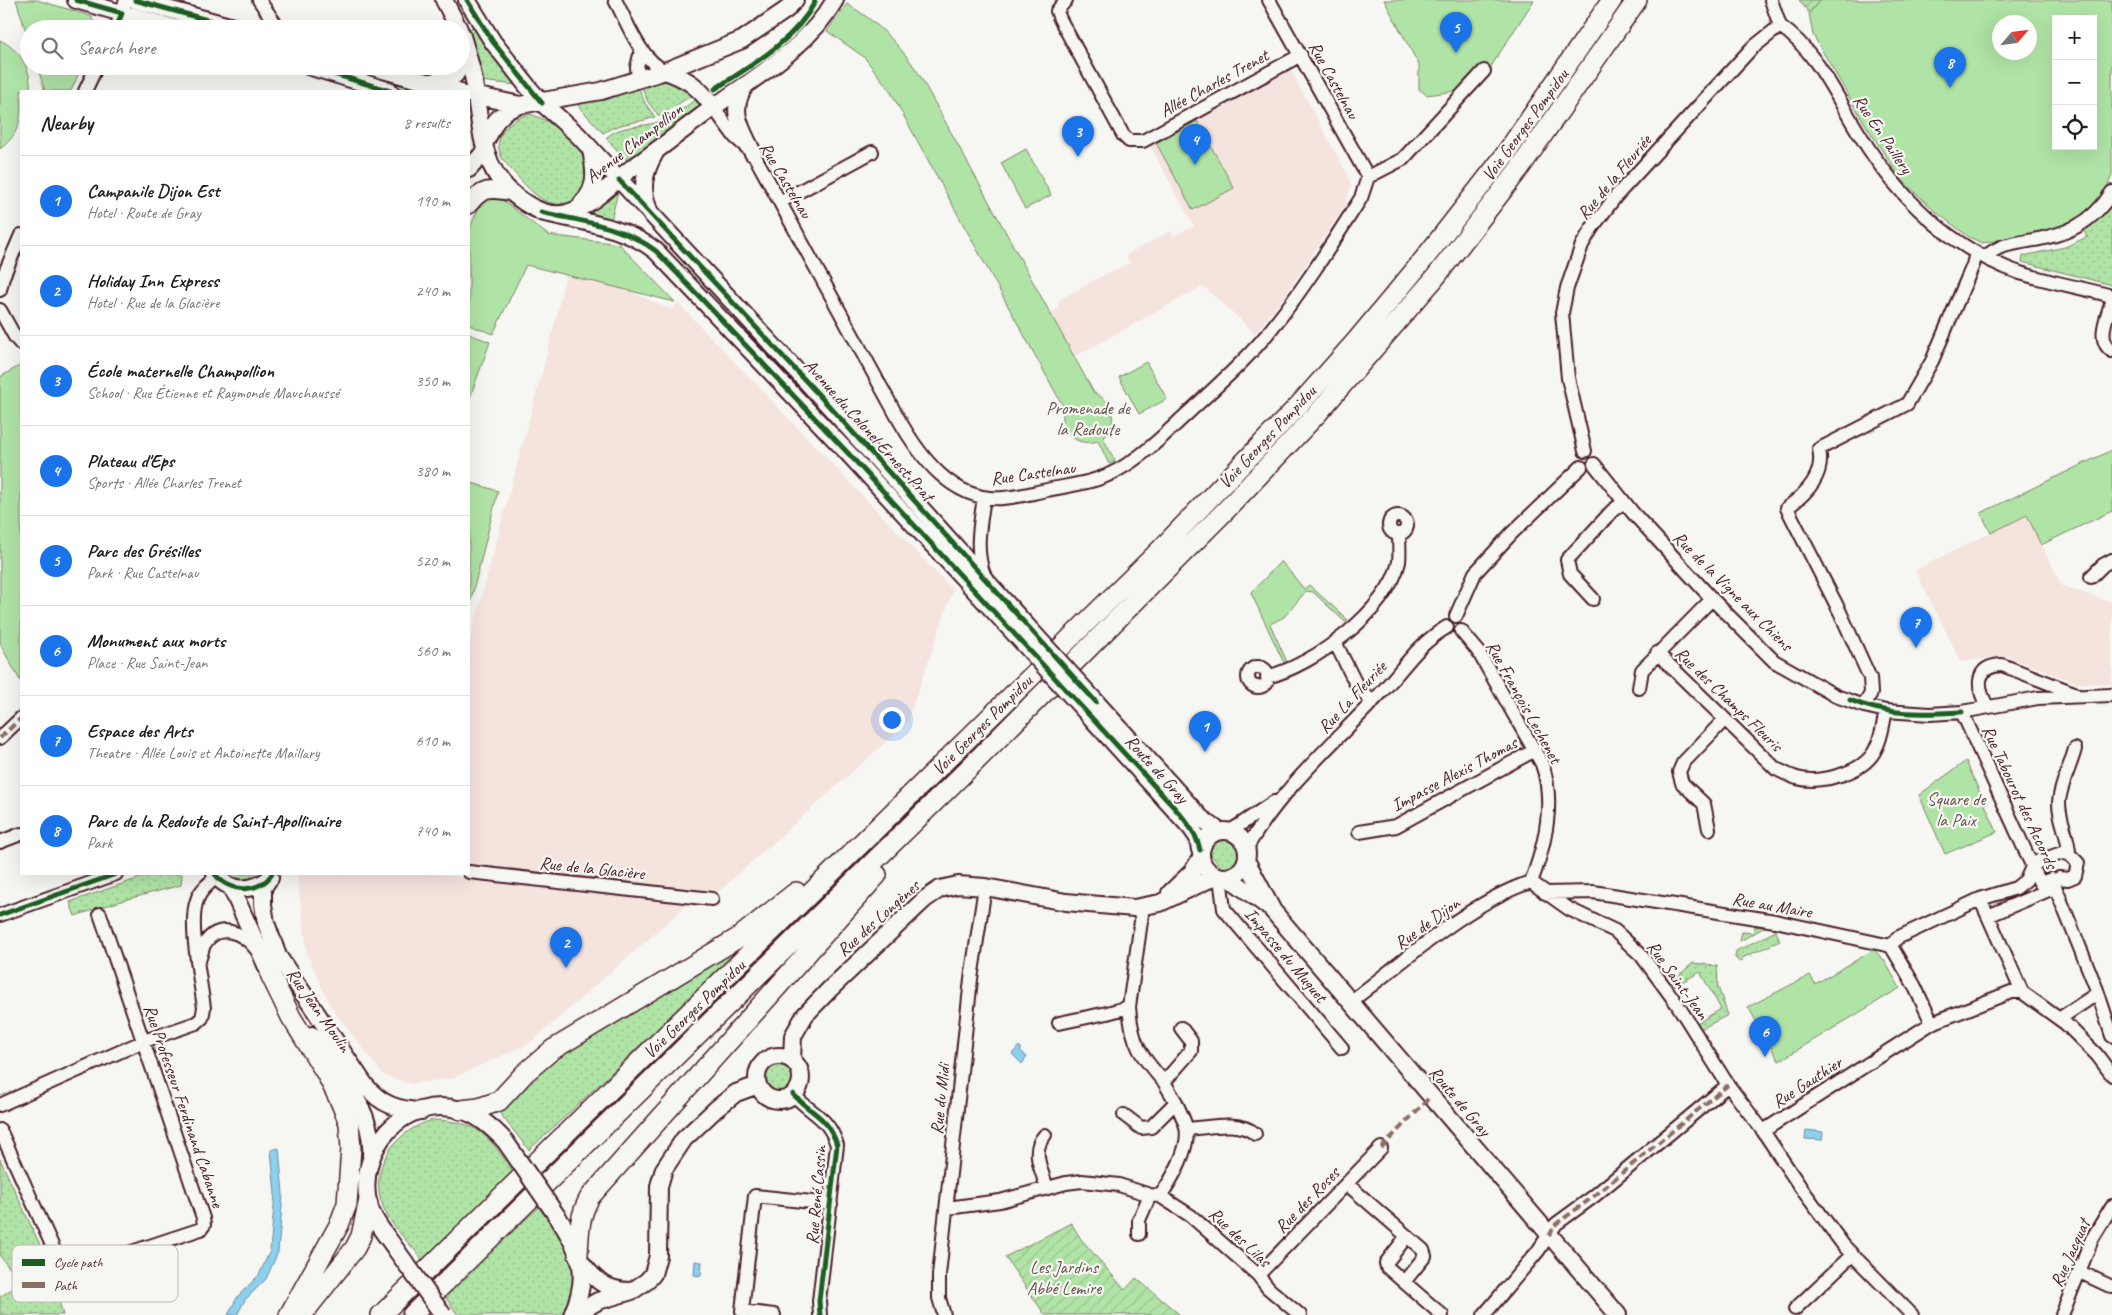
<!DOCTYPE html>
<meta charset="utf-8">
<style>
:root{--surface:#fff;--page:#f6f6f6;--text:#202124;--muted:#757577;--line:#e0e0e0;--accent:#1a73e8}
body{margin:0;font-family:Caveat,sans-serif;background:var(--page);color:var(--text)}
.controls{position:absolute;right:15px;top:15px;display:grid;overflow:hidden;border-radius:0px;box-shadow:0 5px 20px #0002}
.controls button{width:45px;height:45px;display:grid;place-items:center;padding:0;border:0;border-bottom:1px solid var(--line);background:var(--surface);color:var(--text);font:25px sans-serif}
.compass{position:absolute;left:1992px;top:15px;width:45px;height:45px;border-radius:50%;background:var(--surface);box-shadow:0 5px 20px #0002;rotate:62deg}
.you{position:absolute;left:891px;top:719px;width:18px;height:18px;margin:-12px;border:4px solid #fff;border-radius:50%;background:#1a73e8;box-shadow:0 0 0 8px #1a73e833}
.badge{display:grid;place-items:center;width:32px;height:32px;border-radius:50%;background:var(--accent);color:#fff;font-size:16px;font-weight:700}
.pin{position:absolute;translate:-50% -41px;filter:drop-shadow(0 1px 2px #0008)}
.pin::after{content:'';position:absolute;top:26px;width:18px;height:15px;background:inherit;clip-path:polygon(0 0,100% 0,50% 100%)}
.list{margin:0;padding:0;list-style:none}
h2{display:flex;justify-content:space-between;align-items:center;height:65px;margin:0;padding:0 20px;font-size:21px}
h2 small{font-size:16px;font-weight:400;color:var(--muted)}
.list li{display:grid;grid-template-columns:32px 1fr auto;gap:15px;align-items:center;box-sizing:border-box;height:90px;padding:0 20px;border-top:1px solid var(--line)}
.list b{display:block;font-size:19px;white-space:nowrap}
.list p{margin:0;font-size:16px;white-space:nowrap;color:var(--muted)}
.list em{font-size:16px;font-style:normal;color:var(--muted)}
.icon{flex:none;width:28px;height:28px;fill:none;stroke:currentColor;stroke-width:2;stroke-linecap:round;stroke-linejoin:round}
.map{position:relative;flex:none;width:2112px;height:1315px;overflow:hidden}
.search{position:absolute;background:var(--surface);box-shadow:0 5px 20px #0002;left:20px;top:20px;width:450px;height:55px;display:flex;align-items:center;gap:12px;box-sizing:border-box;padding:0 18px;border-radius:28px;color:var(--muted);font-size:19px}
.panel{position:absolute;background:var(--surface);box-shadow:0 5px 20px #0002;left:20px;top:90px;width:450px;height:785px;border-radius:0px}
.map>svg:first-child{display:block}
.built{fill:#f5e3de}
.grass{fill:url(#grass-dots);stroke:#7d8268}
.park{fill:#b0e4a6;stroke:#7d8268;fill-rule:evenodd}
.garden{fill:url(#garden-furrows);stroke:#7d8268}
.water{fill:#8bd0ed;stroke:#71899f}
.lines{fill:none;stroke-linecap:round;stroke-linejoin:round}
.minor-casing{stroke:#4a1f2b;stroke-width:16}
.major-casing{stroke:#4a1f2b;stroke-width:20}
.highway-casing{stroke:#4a1f2b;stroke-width:22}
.minor{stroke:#f6f6f2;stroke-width:12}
.major{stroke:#f6f6f2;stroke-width:16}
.highway{stroke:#f6f6f2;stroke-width:19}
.major-bridge-casing{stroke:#4a1f2b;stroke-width:20;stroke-linecap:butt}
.major-bridge{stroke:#f6f6f2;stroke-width:16}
.quiet{stroke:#8d6e63;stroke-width:4;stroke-dasharray:8 4;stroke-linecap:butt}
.cycleway-casing{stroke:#f6f6f2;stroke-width:8}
.cycleway{stroke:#1b5e20;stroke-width:5}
.labels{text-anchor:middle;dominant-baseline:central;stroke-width:4.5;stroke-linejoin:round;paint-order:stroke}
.street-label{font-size:18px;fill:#4a1f2b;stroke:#f6f6f2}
.park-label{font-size:18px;fill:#64504a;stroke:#f6f6f2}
.key{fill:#f6f6f2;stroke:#c2b6b6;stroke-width:1}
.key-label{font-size:14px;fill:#4a1f2b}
</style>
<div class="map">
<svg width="2112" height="1315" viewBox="0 0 2112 1315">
<defs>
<pattern id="grass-dots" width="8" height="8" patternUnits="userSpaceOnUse" patternTransform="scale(1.25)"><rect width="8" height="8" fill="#b0e4a6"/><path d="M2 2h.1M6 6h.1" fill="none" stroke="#99c38f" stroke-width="1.8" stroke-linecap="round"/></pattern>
<pattern id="garden-furrows" width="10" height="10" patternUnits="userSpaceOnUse" patternTransform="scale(1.25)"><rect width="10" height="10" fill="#b0e4a6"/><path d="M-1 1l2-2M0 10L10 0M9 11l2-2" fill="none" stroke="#99c38f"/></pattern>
</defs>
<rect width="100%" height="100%" fill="#f6f6f2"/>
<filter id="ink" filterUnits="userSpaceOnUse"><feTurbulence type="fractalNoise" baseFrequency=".02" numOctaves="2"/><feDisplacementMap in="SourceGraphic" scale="10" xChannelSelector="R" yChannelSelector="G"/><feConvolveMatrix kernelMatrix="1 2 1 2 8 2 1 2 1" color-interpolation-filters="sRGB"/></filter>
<g filter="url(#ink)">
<path class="built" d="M1289,67L1346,172L1351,186L1345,206L1283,298L1255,333L1203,286L1074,357L1050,313L1058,309L1059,300L1100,277L1130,263L1126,255L1171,231L1173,236L1194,226L1149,144Z
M568,265L672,310L678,303L953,590L907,723L719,891H678L469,864V644L552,335Z
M2027,515L2062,586L2109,601L2112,600V684L2078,683L2005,656L1961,662L1915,570Z
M297,874H434L688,904L530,1043L453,1078L411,1084L383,1075L331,1007L307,954Z"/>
<path class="grass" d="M475,24L517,85L480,81L467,32Z
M375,73L438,91H412L374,78Z
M664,79L694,94L659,116L648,102L641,85Z
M638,86L645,103L655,117C636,124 622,121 603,133L573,100Z
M698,98L700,104L696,112L628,162L606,138C621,124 640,128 658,122C672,117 685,107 698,98Z
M530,114C549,119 582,144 588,164C590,172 584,187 583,195C576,199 569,203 561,204C543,206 528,188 517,176C512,170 506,164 502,158C491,135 509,119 530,114Z
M616,189L618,191L611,221L584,214Z
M2112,200V285L2022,262L2023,256L2065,247L2087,237L2082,228L2096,221Z
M1220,837H1226L1243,856C1239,865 1234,871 1223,870L1208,851L1210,844Z
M151,874H182L181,885L124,900L75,916L70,902Z
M228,874H260C250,881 238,882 228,874Z
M1755,926L1765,927L1740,941L1742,932L1753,933Z
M1776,931L1780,941L1742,958V961L1740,962L1735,958L1736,951Z
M750,940C676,1010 604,1081 529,1150L498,1111L565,1051Z
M1693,963L1717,966L1718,987L1728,1015L1701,1029L1697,1023L1721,1009L1700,972L1675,986L1671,982Z
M765 1079a15 15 0 1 1 30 0a15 15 0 1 1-30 0Z
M433,1120C479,1121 489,1136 513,1172L423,1260C411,1245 396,1231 387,1215C364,1173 392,1131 433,1120Z
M0,1159L48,1262L63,1315H0V1297L21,1283L0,1256Z
M539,1207C564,1243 589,1273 562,1315H458L444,1295Z"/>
<path class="park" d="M16,0H37L91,16L97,29H29V41Z
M1384,0H1534L1477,88L1427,95L1419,89V65Z
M1820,0H2112V176L2101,200L2088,212L2072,223L2040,234L1982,243L1969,237L1936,212L1901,179L1865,124L1813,35L1809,13ZM2056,19H2093V146H2056ZM2000,22H2030V52H2000Z
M847,4C877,21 900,45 919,74L1094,393C1114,401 1119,424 1103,438L1115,461L1109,464L1098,441C1075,448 1058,430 1064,408L889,89L864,57L827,31Z
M0,40C20,50 32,69 30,91H21C21,117 22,132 0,149Z
M37,66H82L71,91H45Z
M1197,121L1234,188L1193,210L1156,143Z
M1026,149L1051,195L1025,209L1001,163Z
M497,196L548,235L619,244L675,302L526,265L493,334L469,325V230L480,204Z
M469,334L490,342L469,400Z
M1146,362L1167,399L1139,414L1119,377Z
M21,365V682L0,644V377Z
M2112,450V511L2041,545L2027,515L1991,533L1981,513Z
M469,482L498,491L469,608Z
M1281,561L1304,589L1309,585L1348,620L1345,622L1313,592L1306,591L1284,617L1270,624L1287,662L1284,663L1251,593Z
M1966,761L1997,832L1945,854L1919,795Z
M1874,950L1884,960L1900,988L1779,1061L1748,1007L1810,975L1815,984Z"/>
<path class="garden" d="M1799,0H1820L1809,13Z
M1071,1223L1081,1239L1125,1290L1136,1278L1180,1315H1045L1005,1257Z"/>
<path class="water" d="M1019,1046L1022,1049L1020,1050L1027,1057L1022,1064L1012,1054Z
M1806,1130L1823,1132L1822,1140L1805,1139Z
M279,1148L283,1194L278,1252L266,1279L245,1300L237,1315H228L238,1296L259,1275L270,1251L275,1194L271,1150Z
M695,1261L702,1262L701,1276L694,1275Z"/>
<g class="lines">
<defs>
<path id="minor" d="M259,0L279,29
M615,0C629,25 639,58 665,71
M1066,0L1057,11L1060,19L1123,135L1129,141H1143L1301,55
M1771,0L1780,26
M1780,26C1818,52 1836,97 1860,135C1897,196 1951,249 2020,273C2050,282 2082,288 2112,296
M116,29L126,0
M638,80L637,67L641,51
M85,91L97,66
M713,107L735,137L753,153L898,418C920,457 953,502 1003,498C1018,497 1032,493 1047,490C1070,485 1095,483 1116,471C1144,456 1166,433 1189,412C1219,384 1251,356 1276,323C1307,284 1334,240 1361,198L1368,177L1269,0
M1368,177L1403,159L1484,71
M780,202L872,152
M1985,257C2001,244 2008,245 2028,241C2066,235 2091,225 2112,192
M0,290L3,277L21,235
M2112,300C2108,315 2095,340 2112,351
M0,310L15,337L21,344
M1585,451L1568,378L1562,313L1567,288L1582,245L1592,228L1616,196L1751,49L1780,26
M1594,464L1633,513L1712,599L1774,661L1836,696L1864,706L1886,711L1930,714L1962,712L2038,698L2112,695
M984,498C980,524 974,552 985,577
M1389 525a9 9 0 1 1 18 0a9 9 0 1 1-18 0Z
M2091,577L2103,565L2112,560
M1593,599L1570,574L1567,560L1612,511L1624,502
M1456,616L1475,573L1512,533L1581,467
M1461,631L1478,651L1542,764C1555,801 1545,846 1531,882
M1335,642L1355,682L1372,703
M1657,653L1776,769C1783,772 1790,776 1797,778C1821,785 1866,772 1876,748C1882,737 1883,723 1886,711
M1248 677a10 10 0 1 1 20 0a10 10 0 1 1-20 0Z
M1267,677C1314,665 1388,611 1399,562C1400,553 1399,543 1399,535
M1639,688L1642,670L1712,599
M1864,706L1871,693L1870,678L1840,612L1787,508C1807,493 1825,475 1819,449L1907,404L1932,361L1973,265L1976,253
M1987,706C1977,688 1974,666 2002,665L2074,693
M1962,712L2040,883L2052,879L2097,990L2112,1036
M0,738L21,718
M1709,829L1704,804L1682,783L1679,772L1683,763L1725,719
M1229,832L1274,802
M1359,832L1396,826L1535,750
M0,842L21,834
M1246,849C1280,790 1332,745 1378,696C1403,670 1415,646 1447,627
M2062,853L2069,854L2078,863L2075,876L2068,879L2059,878L2053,882L2051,889L1988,916L1980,899L2016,888L2026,880L2032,867L2039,861Z
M2069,854C2069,836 2059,821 2059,803C2059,789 2071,765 2075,749
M469,872L712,899
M1220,877L1224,909L1342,1048
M1531,882L1569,909L1615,931L1641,955L1677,1004L1728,1085L1763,1131L1932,1023L2011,992H2022L2066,1024L2097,1055L2112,1075
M1545,893L1593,892L1775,921L1891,946L1897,938L1980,899
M0,915L116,874
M1988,916L2022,992
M1891,946L1914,985L1932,1023
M199,960C201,956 202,950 204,945C217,921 243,932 256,949
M1350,1002C1402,963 1470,901 1531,882
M1129,1007C1132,1044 1140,1055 1164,1082L1191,1051V1041L1181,1028
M2059,1019L2098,993
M1059,1023L1107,1013L1129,1007L1142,914L1141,907
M793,1094C812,1115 828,1116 837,1145L819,1301L820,1315
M0,1105L144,1041L196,1023L202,1018L204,1008C201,982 188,923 197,900C200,890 209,883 217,877
M1124,1115L1141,1128L1151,1127L1176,1102L1164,1082
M1187,1129C1207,1128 1239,1119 1255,1134
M0,1130L65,1274L201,1229L204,1225L203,1218L100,914
M1763,1131L1799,1185L1844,1246L1912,1315
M1045,1135C1030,1150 1042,1171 1047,1188
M1347,1184L1423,1250L1425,1256L1404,1282L1387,1267L1386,1263L1407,1236
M1160,1196C1171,1181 1191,1147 1186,1127C1184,1119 1179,1110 1176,1102
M947,1208L1000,1201L1066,1183L1082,1181L1119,1185L1150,1195L1160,1196L1191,1216L1258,1275L1268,1288L1300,1315
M1139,1234V1220L1150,1195
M2080,1272L2112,1287
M1258,1275L1381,1148
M1404,1282L1442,1315
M1795,1309L1852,1255
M774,1315L742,1311L755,1196L831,1204
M944,1315L939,1298V1275L971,979L985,887
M1484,1315L1538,1251L1556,1224L1593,1197L1728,1085
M2062,1315L2092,1239L2112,1206"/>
<path id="major" d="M76,0L178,29
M135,0L240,29
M444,0L459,29
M467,0L493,42L528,87L542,103L578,135L830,407L1025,624
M461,33C466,49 471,65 474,81C480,120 480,166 512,193C526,205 547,218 567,213C594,205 610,184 632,168C660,149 686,127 714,107C757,76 808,47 835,0
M308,66L390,91
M369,66L458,91
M665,71C688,79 699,87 713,107
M429,83L455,75L461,66
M745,86C728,111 742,129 753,153
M469,94L520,105
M484,144L496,121L506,111L520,105L601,91L665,71L742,40L786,10L795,0
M469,169L485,151
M582,203C598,188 595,170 591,150
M469,205C481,188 491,188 510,192
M649,210C640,189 644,172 655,153
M541,212C582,222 622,225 656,251L847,452L1015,634
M1096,702L1201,818L1219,831
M1086,712L1191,828L1198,838L1200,850
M1201 854a23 23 0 1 1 46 0a23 23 0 1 1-46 0Z
M1246,860L1273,911L1618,1315
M215,874C229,893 253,892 270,878
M270,877L263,888V904L266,923L278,956L365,1085C381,1105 398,1110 422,1111
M1228,877L1266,905
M231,887L270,974L277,984
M1170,893L1192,872L1201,858
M312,1035C336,1070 375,1110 371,1156
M757 1078a22 22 0 1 1 44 0a22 22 0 1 1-44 0Z
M792,1060L793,1036L805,1015L830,989L925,899L940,889L958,885L985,887L1066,902L1134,908L1160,903L1216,876
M559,1219C582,1254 590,1275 572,1315
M397,1251C387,1236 372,1220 368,1202C357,1148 404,1094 461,1110C478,1115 493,1128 505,1141
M581,1262C594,1279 605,1290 628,1291
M574,1315L598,1301L632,1291L647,1281L653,1274L658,1256L659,1186L664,1169L684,1139L716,1109L736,1093L758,1085"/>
<path id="highway" d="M270,974L291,1017L327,1075L340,1101L349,1123L351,1148L347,1204L339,1225L289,1315
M461,1110L479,1108L499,1101L525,1073L552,1050L738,938L796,892
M578,1255C579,1233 579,1216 590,1197L877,875
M302,1315L355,1248L361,1236L368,1204
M381,1315L1158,552L1299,405L1356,341L1420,264L1502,159L1612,0
M412,1315L965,772L1227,509L1317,414L1434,279L1519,169L1637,0"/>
</defs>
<use href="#minor" class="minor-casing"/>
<use href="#major" class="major-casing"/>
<use href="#highway" class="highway-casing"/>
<use href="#minor" class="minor"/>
<use href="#major" class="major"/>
<use href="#highway" class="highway"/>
<defs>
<path id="major-bridge" d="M1025,624L1096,702
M1015,634L1086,712
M505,1141L559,1219
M397,1251L443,1315"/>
</defs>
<use href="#major-bridge" class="major-bridge-casing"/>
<use href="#major-bridge" class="major-bridge"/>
<path class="quiet" d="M0,738L21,718
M1381,1148L1430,1097
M1549,1236L1556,1224L1593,1197L1728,1085"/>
<defs>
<path id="cycleway" d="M76,0L122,13L116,29
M135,0L240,29
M467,0L493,42L542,103
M308,66L390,91
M715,89C752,65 794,41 815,2
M619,180L830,407L1096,702
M541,212C582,222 622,225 656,251L847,452L1158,790C1174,808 1195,826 1200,850
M1850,700C1887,716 1924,714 1962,712
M215,874C229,893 259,894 272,874
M0,915L116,874
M793,1094C812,1115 828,1116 837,1145L819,1301L820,1315"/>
</defs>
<use href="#cycleway" class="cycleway-casing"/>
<use href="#cycleway" class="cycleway"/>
</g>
</g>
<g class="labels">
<g class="street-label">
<text transform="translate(1334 80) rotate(61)">Rue Castelnau</text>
<text transform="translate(1214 83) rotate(-29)">Allée Charles Trenet</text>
<text transform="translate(1525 125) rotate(-54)">Voie Georges Pompidou</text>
<text transform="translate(1883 134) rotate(56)">Rue En Paillery</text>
<text transform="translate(634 143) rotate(-38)">Avenue Champollion</text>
<text transform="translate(1614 177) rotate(-50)">Rue de la Fleuriée</text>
<text transform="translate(786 180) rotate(59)">Rue Castelnau</text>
<text transform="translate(869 430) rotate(48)">Avenue du Colonel Ernest Prat</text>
<text transform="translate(1267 437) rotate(-47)">Voie Georges Pompidou</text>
<text transform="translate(1033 473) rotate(-8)">Rue Castelnau</text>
<text transform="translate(1733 591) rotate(45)">Rue de la Vigne aux Chiens</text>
<text transform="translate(1352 697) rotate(-47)">Rue La Fleuriée</text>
<text transform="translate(1729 699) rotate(44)">Rue des Champs Fleuris</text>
<text transform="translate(1524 702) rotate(61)">Rue François Lechenet</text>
<text transform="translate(982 725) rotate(-45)">Voie Georges Pompidou</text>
<text transform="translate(1157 769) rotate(48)">Route de Gray</text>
<text transform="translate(1454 774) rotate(-28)">Impasse Alexis Thomas</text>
<text transform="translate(2020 797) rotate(65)">Rue Tabourot des Accords</text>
<text transform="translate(592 868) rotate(6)">Rue de la Glacière</text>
<text transform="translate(1772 905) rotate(10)">Rue au Maire</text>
<text transform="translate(878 918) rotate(-42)">Rue des Longènes</text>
<text transform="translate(1427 923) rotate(-36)">Rue de Dijon</text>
<text transform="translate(1286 955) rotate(50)">Impasse du Muguet</text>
<text transform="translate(1678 980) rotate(54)">Rue Saint-Jean</text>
<text transform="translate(694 1009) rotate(-44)">Voie Georges Pompidou</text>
<text transform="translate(319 1010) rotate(55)">Rue Jean Moulin</text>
<text transform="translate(1807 1082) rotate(-33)">Rue Gauthier</text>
<text transform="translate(940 1099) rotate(-84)">Rue du Midi</text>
<text transform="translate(1460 1101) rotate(50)">Route de Gray</text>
<text transform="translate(184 1106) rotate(71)">Rue Professeur Ferdinand Cabanne</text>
<text transform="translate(816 1195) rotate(-85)">Rue René Cassin</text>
<text transform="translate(1307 1200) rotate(-46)">Rue des Roses</text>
<text transform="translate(1240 1237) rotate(43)">Rue des Lilas</text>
<text transform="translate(2070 1253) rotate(-66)">Rue Jacquat</text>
</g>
<g class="park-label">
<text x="1088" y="408">Promenade de<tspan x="1088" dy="21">la Redoute</tspan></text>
<text x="1956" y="799">Square de<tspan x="1956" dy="21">la Paix</tspan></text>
<text x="1064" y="1267">Les Jardins<tspan x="1064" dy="21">Abbé Lemire</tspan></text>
</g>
</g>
<rect x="12" y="1245" width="166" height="57" rx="8" class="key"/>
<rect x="22" y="1259" width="23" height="7" fill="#1b5e20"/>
<rect x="22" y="1282" width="23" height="6" fill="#8d6e63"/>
<g class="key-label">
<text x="54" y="1267">Cycle path</text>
<text x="54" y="1290">Path</text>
</g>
</svg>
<div class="controls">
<button>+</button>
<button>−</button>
<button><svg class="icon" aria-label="locate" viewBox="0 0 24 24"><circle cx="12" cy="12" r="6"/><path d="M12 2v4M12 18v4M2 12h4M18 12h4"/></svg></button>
</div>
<svg class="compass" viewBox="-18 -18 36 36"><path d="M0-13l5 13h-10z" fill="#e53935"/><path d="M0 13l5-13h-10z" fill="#757577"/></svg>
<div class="you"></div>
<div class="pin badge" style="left:1205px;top:752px">1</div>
<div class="pin badge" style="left:566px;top:968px">2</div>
<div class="pin badge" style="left:1078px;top:157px">3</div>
<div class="pin badge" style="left:1195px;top:165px">4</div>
<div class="pin badge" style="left:1456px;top:53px">5</div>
<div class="pin badge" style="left:1765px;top:1057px">6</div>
<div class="pin badge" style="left:1916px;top:648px">7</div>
<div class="pin badge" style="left:1950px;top:88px">8</div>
<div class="search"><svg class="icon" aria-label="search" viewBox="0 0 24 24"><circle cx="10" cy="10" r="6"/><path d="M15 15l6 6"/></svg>Search here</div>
<section class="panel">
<h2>Nearby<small>8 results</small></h2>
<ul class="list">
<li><span class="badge">1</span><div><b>Campanile Dijon Est</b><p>Hotel · Route de Gray</p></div><em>190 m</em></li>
<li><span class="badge">2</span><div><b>Holiday Inn Express</b><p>Hotel · Rue de la Glacière</p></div><em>240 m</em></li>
<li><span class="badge">3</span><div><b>École maternelle Champollion</b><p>School · Rue Étienne et Raymonde Mauchaussé</p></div><em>350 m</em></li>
<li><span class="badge">4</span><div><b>Plateau d'Eps</b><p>Sports · Allée Charles Trenet</p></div><em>380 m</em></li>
<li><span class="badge">5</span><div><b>Parc des Grésilles</b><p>Park · Rue Castelnau</p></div><em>520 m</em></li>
<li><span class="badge">6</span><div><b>Monument aux morts</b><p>Place · Rue Saint-Jean</p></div><em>560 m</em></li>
<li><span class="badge">7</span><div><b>Espace des Arts</b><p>Theatre · Allée Louis et Antoinette Maillary</p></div><em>610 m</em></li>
<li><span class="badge">8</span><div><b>Parc de la Redoute de Saint-Apollinaire</b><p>Park</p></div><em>740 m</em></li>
</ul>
</section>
</div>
